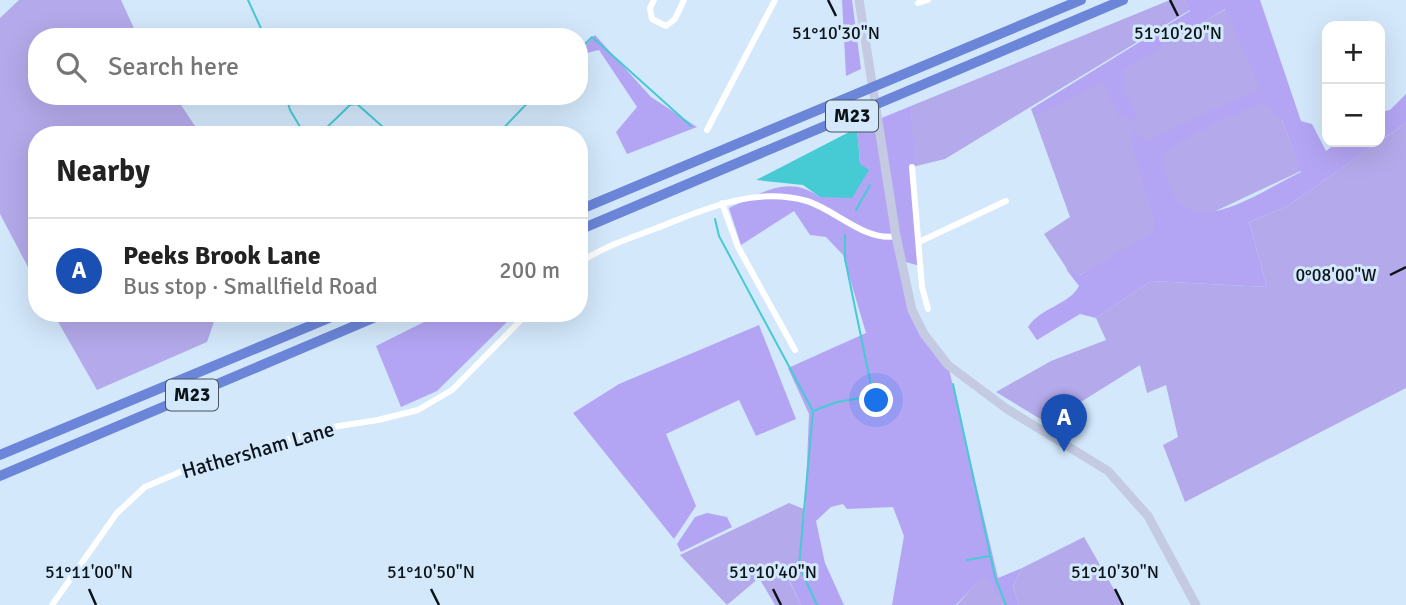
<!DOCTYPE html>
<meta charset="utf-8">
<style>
:root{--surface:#fff;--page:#f2f2f2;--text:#222;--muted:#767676;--line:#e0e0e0;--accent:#0b8043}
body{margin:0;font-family:Signika,sans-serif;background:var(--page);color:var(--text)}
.controls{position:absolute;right:21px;top:21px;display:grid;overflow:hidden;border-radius:14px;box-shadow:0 7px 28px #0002}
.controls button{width:63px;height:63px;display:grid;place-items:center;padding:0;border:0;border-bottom:2px solid var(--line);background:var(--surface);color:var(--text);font:35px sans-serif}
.you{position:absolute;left:877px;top:401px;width:24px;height:24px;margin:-18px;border:5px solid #fff;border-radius:50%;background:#1a73e8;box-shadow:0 0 0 10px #1a73e833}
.badge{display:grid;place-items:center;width:46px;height:46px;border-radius:50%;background:var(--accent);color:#fff;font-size:23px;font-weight:700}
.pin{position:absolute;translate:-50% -58px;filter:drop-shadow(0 2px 4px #0008)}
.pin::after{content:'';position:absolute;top:37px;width:24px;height:21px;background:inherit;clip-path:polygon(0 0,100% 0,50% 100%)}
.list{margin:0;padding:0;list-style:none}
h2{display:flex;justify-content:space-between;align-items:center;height:91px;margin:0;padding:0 28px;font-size:30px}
h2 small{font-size:23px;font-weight:400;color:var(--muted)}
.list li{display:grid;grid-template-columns:46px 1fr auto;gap:21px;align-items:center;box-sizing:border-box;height:105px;padding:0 28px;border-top:2px solid var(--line)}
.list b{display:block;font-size:26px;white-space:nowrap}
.list p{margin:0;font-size:23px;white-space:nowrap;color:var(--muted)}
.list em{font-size:23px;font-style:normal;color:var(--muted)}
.icon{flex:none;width:38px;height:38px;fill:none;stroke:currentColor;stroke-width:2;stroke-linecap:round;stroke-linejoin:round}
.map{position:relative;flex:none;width:1406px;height:605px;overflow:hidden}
.search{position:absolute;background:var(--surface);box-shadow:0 7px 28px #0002;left:28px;top:28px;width:560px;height:77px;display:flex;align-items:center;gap:18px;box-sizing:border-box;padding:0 24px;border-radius:28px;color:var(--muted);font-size:26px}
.panel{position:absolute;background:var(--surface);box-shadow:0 7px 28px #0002;left:28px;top:126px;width:560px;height:196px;border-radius:28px}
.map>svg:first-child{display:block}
.green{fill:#b4a9ea}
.forest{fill:#b4a5f4;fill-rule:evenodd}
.water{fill:#46cad3}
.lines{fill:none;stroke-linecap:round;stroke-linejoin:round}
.stream{stroke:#46cad3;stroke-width:2}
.street{stroke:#fff;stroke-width:6}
.secondary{stroke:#c3cae2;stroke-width:9}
.highway{stroke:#6b85d8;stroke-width:10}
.ticks{fill:none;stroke:#0c1319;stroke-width:2.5}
.labels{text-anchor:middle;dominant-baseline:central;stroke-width:6;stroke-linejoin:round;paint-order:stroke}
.shield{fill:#d3e8fb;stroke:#48535d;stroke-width:2}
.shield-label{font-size:19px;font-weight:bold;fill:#0c1319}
.street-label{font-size:21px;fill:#0c1319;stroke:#d3e8fb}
.ticks-label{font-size:18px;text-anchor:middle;fill:#0c1319;stroke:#d3e8fb;stroke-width:6;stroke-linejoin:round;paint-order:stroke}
</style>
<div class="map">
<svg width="1406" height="605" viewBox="0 0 1406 605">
<rect width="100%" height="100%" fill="#d3e8fb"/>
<path class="green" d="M19,0H121L138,37H37V96H175L201,135H37V284L0,214V18Z
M1170,0H1185L1190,10L945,159L912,167L911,106Z
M1226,9L1282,120L1301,171L1073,278L1044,234L1070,217L1034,117Z
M1406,123V388L1185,502L1163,445L1178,437L1166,385L1147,393L1140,365L1047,423L996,392L1051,361L1106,340L1096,318L1151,281L1267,287L1249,222L1286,207Z
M53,313H217L207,342L97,390Z
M789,503L804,509L799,566L803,578L789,581L801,605H775L759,578L727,605L680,555Z
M1084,537L1123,605H1019L1013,586L1022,568Z
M984,575L1003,605H957Z"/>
<path class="forest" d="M842,0H852L861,69L846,76Z
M1185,0H1260L1301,121L1312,124L1326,151L1338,142H1379L1286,207L1249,222L1267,287L1151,281L1096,318L1080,314L1037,340L1028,327C1041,307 1069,305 1079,286L1066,269L1080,275L1153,232L1155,222L1135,156L1132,131L1146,141L1260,88L1225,9L1123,70L1124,91L1137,114L1132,121L1117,114L1103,81L1034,117L1031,109L1190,11ZM1265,102L1282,120L1301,172C1247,198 1175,255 1162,156L1185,139L1221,120Z
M595,35L651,97L697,127L627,154L616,132L637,107L599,50L587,53L579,60V52Z
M1406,94V123L1380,141V112L1390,110Z
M911,106L920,266L902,261L912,310L948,365L998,578L1022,568L1013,586L1019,605H1003L984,576L956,605H892L904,536L893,507L847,509L843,504L831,507L816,521L825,563L844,605H801L789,580L803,578L797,565L805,513L809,414L788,368L866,333L843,255L826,237L810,235L794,211L741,245L729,208C762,193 787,174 820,197L860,164L857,128Z
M442,313H516L437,391L401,407L376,346Z
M759,325L796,419L756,436L739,400L666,434L696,506L674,539L573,413L619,384Z
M707,513L727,517L732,527L681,552L677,544L695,517Z"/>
<path class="water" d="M857,128L860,164L869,170L852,198L820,197L803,185L756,180Z"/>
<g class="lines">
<path class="stream" d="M248,0L265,37
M579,50L592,37L691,126
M286,96L290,110L305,135
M319,135L350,105L357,104L392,135
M497,135L534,96
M856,210L870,185
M715,219L719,236L813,411L799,566L817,605
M953,384L995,577L1006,605
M813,411L837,402L867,397L872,390L845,259V235
M967,560L990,556"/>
<path class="street" d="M654,0L650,8L652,19L666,26L675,19L684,0
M918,3L928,0
M707,130L775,0
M912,167L922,287L928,309
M722,203L738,247L795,350
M919,242L1006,201
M579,263C603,247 630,238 657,228C705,209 755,186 807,201C836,210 865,242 896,236
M52,605L117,513L145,487L187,469L326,428L378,420L418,410L452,390L528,313"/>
<path class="secondary" d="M859,0L896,236L912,310L924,334L948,365L1007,409L1108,471L1148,516L1196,605"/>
<path class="highway" d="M579,210L1081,0
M579,230L1123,0
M0,455L341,313
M0,476L385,313"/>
</g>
<path class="ticks" d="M828,0L836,16M1170,0L1178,16M1390,275L1406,267M89,589L96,605M431,589L439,605M773,589L781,605M1115,589L1123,605"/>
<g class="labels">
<g class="shield">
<rect x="826" y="100.5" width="52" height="31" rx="5"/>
<rect x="166" y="379.5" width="52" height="31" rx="5"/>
</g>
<g class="shield-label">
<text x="852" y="116">M23</text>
<text x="192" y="395">M23</text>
</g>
<g class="street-label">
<text transform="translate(258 450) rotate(-16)">Hathersham Lane</text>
</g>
</g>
<g class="ticks-label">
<text x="836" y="39">51°10'30"N</text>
<text x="1178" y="39">51°10'20"N</text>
<text x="1336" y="281">0°08'00"W</text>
<text x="89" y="578">51°11'00"N</text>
<text x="431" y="578">51°10'50"N</text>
<text x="773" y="578">51°10'40"N</text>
<text x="1115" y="578">51°10'30"N</text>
</g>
</svg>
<div class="controls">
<button>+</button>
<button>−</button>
</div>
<div class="you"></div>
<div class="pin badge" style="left:1064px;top:452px;background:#1a4fb4">A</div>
<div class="search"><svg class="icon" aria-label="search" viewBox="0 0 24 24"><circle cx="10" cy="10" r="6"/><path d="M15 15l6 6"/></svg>Search here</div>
<section class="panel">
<h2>Nearby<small></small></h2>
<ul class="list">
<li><span class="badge" style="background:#1a4fb4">A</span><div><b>Peeks Brook Lane</b><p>Bus stop · Smallfield Road</p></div><em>200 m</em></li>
</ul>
</section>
</div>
